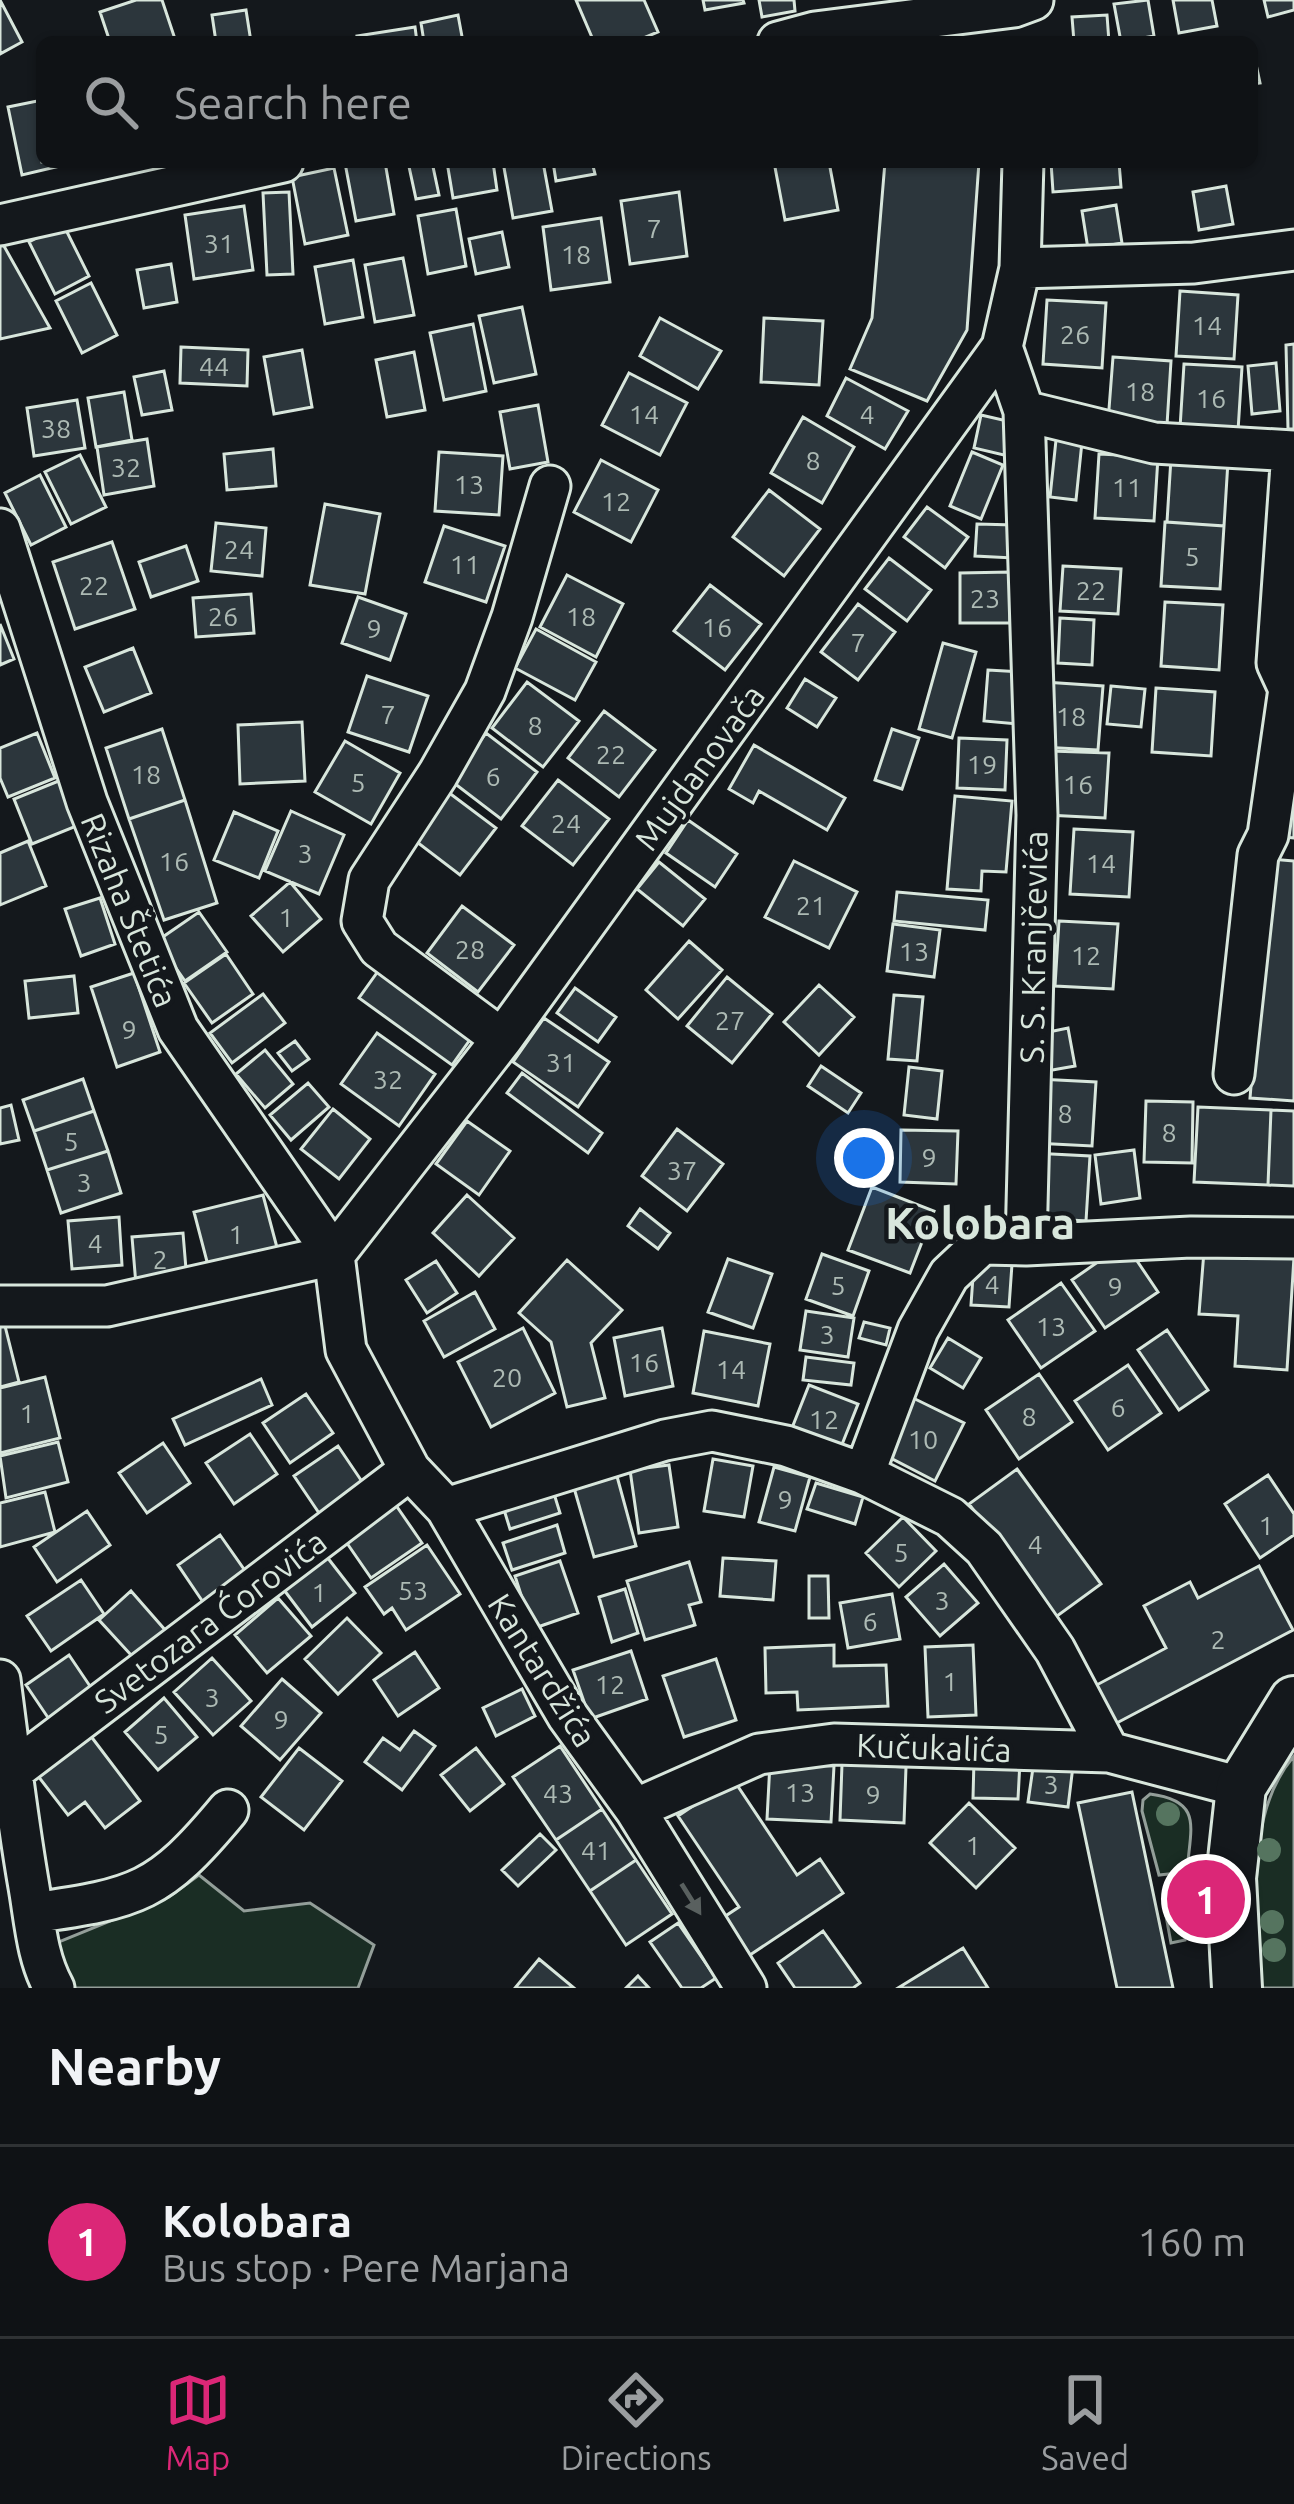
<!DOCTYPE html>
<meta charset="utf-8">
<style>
:root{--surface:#0f1215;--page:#1d2022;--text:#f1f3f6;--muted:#9b9ea0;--line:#2f3234;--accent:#db2777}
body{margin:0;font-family:Ubuntu,sans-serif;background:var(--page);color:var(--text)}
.you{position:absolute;left:864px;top:1158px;width:42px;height:42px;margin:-30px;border:9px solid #fff;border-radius:50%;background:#1a73e8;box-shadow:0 0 0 18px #1a73e833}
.badge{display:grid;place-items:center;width:78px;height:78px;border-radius:50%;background:var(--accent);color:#fff;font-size:39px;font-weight:700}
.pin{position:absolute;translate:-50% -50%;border:6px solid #fff;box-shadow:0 3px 12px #0006}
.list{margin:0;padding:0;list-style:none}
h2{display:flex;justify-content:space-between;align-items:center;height:156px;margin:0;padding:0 48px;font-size:51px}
h2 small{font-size:39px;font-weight:400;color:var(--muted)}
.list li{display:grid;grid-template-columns:78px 1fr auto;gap:36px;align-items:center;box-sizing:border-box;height:192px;padding:0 48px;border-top:3px solid var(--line)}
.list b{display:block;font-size:45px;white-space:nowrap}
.list p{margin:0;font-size:39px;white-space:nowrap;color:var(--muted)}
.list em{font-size:39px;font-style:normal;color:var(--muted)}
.icon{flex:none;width:66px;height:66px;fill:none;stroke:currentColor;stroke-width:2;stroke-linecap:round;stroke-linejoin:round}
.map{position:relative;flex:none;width:1294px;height:1988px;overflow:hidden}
.search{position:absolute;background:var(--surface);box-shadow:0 3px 9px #0004;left:36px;right:36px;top:36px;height:132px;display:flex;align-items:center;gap:30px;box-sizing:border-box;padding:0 42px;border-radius:18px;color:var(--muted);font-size:45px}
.sheet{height:348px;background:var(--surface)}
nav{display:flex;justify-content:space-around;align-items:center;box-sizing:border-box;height:168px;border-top:3px solid var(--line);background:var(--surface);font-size:33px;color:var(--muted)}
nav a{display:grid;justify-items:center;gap:6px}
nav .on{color:var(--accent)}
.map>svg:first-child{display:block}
.green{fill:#1a2d24;stroke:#939e99;stroke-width:3}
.building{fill:#2c363c;stroke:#d8e6dc;stroke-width:3}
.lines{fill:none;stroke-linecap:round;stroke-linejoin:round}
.minor-casing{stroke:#d8e6dc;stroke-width:45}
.major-casing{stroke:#d8e6dc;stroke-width:54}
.minor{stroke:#14181c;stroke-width:39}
.major{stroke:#14181c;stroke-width:48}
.tree{fill:#55745f}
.oneway{fill:#59605f}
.labels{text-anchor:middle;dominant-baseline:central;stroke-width:9;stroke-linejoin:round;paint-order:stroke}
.number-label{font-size:27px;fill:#adbab4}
.street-label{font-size:33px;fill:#d8e6dc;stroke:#14181c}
.district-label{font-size:45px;font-weight:bold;fill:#d8e6dc;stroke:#14181c}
</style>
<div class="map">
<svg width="1294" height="1988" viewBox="0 0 1294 1988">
<rect width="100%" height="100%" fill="#14181c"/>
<path class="green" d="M1294,1756V1988H1261C1258,1914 1242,1817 1294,1756Z
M1150,1794C1204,1801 1190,1828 1187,1872L1159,1875L1142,1811L1143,1800Z
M199,1875L244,1911L310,1903L374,1945L358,1988H70L56,1943L169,1897Z
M1186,1898L1185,1940L1171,1943L1164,1905Z"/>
<path class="building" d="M0,0L22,42L0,54Z
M136,0H162L176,42H110L100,12Z
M576,0H644L658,32L634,42H594Z
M703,0H743L744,3L705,10Z
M759,0H794L795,11L762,17Z
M1148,0L1154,36L1121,42L1114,4Z
M1173,0H1212L1217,26L1179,33Z
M1264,0H1294V10L1268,17Z
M246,10L251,42H216L212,15Z
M458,15L463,42H424L421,23Z
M1107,15L1109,42H1074L1072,17Z
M415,27L417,42H358L357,36Z
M1252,45L1260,83L1252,84Z
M42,100V162H64V165L22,175L8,107Z
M385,162L394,214L356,221L345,163Z
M408,162H432L439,195L416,199Z
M447,162H493L497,190L453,198Z
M503,162H543L552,211L513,218Z
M553,162H592L595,174L556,181Z
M774,162H829L838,210L785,220Z
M885,162H979L967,330L927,401L850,369L872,318Z
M1051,162H1119L1121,187L1053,192Z
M334,168L348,235L305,244L292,177Z
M1226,186L1233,224L1199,230L1193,192Z
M289,192L293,274L267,275L263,193Z
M679,192L687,256L630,264L621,201Z
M1116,205L1122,243L1088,249L1082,211Z
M244,206L253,270L194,279L185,215Z
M456,209L466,266L428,274L418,216Z
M601,218L610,282L551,290L543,227Z
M63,224L89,276L55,294L29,242Z
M502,232L509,267L476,274L469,239Z
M0,239L50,328L0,339Z
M403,258L414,315L375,322L365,265Z
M353,260L363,317L325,324L315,267Z
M171,264L177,302L144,308L137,270Z
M91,283L117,335L82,353L56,301Z
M1180,291L1238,295L1234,359L1176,356Z
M1047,300L1106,303L1102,368L1043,364Z
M522,307L536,374L494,383L479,316Z
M660,318L721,351L698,389L640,356Z
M764,318L823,321L819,385L761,382Z
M473,324L486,391L444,400L430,333Z
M1294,344V429H1288L1286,345Z
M181,347L248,350L247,386L180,383Z
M302,350L312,407L274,414L264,357Z
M414,352L425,410L387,417L376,360Z
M1113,357L1171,361L1167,425L1108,422Z
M1276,363L1280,411L1252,414L1248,366Z
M1184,364L1242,367L1238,431L1180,428Z
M164,371L172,410L142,415L134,377Z
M629,373L687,403L660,455L602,425Z
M846,378L908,411L885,449L827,416Z
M124,392L132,440L96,447L88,398Z
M77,400L85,448L34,456L27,408Z
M538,405L548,462L510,469L500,412Z
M981,415L1016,423L1008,456L974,448Z
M803,417L854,447L822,503L771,473Z
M147,439L154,486L104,495L97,447Z
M1056,440L1082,442L1076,500L1050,497Z
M273,449L276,486L227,490L224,454Z
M439,452L503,456L499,515L435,511Z
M972,452L1003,465L981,519L950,506Z
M1099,454L1158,457L1154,521L1095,518Z
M80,455L106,507L71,524L45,472Z
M1171,458L1228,461L1224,526L1167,522Z
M601,460L658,490L631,542L574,512Z
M40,475L66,527L31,545L5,493Z
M769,490L820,529L784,576L733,537Z
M325,504L380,514L365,594L310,585Z
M927,507L968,537L945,568L904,537Z
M1165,522L1224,526L1220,589L1161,586Z
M216,523L266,528L262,576L211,571Z
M977,524L1014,525L1013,558L975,556Z
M444,526L505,546L486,602L425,582Z
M112,542L135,609L75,629L53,562Z
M186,546L198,581L151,597L139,562Z
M889,558L931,590L907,621L865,589Z
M1063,566L1121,569L1118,614L1060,611Z
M1010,572V623H960V573Z
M567,575L623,604L596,657L540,627Z
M710,585L761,624L725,670L674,631Z
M251,594L254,633L196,637L193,598Z
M358,597L406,614L390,660L342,643Z
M1165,602L1223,605L1219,670L1161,666Z
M858,604L895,632L858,680L821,652Z
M1060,618L1094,620L1092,665L1058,663Z
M0,624L14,659L0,665Z
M536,629L596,662L575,700L515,668Z
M943,643L976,652L952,738L919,729Z
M133,648L151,693L104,712L85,667Z
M988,670L1022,672L1018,724L984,721Z
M367,676L428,696L409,752L348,732Z
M805,679L836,698L817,727L787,708Z
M527,682L579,721L543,767L492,728Z
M1044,682L1103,686L1098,750L1040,747Z
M1111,686L1145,689L1141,727L1107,724Z
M1156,688L1215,692L1211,756L1152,752Z
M604,711L655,750L619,797L568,758Z
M302,722L305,781L240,784L238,725Z
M162,729L185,800L129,819L106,748Z
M892,729L919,738L902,789L875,780Z
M37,733L55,778L8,797L0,778V748Z
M486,733L537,772L501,819L450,780Z
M959,738L1007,740L1005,790L957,788Z
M345,741L400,773L371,824L315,792Z
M754,745L845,798L827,830L759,791L753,803L729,789Z
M1050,751L1109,753L1105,818L1047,815Z
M61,780L79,825L32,844L14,799Z
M558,780L609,819L573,865L522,826Z
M1294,786V838L1285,837Z
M444,789L496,828L460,875L409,836Z
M955,796L1012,801L1006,872L982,871L981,891L947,889Z
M185,800L217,903L164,920L129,819Z
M291,811L344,835L319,894L265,871Z
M234,812L278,831L259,878L214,860Z
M688,820L737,854L715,887L666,853Z
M1074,829L1133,832L1129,897L1070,894Z
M28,841L46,886L0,905V853Z
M1270,859L1294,861V1101L1250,1098Z
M794,861L857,892L829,948L765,917Z
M659,862L705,899L683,926L637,889Z
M290,882L321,919L283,952L251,916Z
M897,892L988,900L985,930L894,921Z
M100,898L115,944L81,956L65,909Z
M462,906L514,945L478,992L427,953Z
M199,912L227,952L185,981L157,941Z
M1059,921L1118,924L1113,989L1055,986Z
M893,924L940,930L934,977L887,971Z
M689,941L722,970L678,1019L646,990Z
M226,954L253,994L212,1023L184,983Z
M381,967L474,1034L452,1065L359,998Z
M134,973L160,1052L117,1067L91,987Z
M74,976L78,1013L29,1018L25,981Z
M727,977L772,1014L732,1063L687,1026Z
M819,985L854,1017L819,1055L784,1022Z
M575,988L616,1017L598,1042L557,1013Z
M263,994L285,1023L232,1063L210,1033Z
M894,995L923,997L917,1061L888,1059Z
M544,1018L609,1062L578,1107L513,1062Z
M1068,1028L1075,1066L1041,1072L1034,1035Z
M377,1033L435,1074L399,1126L341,1084Z
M295,1041L309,1059L292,1071L278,1053Z
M265,1050L293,1084L265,1108L236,1074Z
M821,1066L861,1093L848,1113L808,1086Z
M909,1067L942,1071L937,1119L904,1115Z
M522,1073L602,1133L588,1153L507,1093Z
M83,1079L94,1111L34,1131L23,1100Z
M1038,1079L1096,1082L1092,1146L1034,1143Z
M308,1083L329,1107L291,1140L270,1115Z
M1146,1101L1193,1102L1192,1163L1144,1162Z
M11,1105L19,1140L0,1144V1108Z
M1198,1107L1271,1110L1268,1185L1194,1182Z
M333,1109L370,1139L339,1179L301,1149Z
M1271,1110L1294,1111V1186L1268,1185Z
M94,1111L108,1151L47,1170L34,1131Z
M467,1121L510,1151L479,1195L436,1164Z
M677,1129L723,1164L687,1211L642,1176Z
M901,1130L958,1131L956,1184L900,1182Z
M1134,1150L1140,1198L1101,1204L1095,1155Z
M108,1151L121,1193L61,1213L47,1170Z
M1032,1153L1090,1156L1086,1221L1028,1217Z
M872,1187L934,1211L910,1273L848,1250Z
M263,1195L279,1255L210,1273L194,1212Z
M467,1195L514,1238L479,1276L433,1233Z
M640,1209L670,1233L658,1249L628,1226Z
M119,1217L122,1265L72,1269L68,1221Z
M183,1233L187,1281L136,1285L132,1237Z
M1125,1243L1158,1292L1105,1328L1072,1280Z
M1204,1251L1294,1257L1287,1370L1235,1366L1238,1316L1199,1314Z
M822,1254L869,1271L853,1316L806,1299Z
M728,1259L772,1274L753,1328L708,1312Z
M567,1260L622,1310L591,1343L605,1398L567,1407L551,1342L519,1313Z
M436,1261L457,1293L427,1313L406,1280Z
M974,1262L1012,1264L1009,1307L971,1305Z
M1061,1283L1095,1331L1041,1368L1008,1320Z
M475,1292L495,1329L444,1357L424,1321Z
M806,1311L854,1318L848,1357L800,1350Z
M4,1322L19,1382L0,1387V1323Z
M864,1322L890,1328L886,1345L859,1338Z
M523,1328L555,1393L491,1427L458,1362Z
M662,1328L673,1386L625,1396L614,1338Z
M1167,1330L1208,1390L1179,1410L1138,1350Z
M704,1331L770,1344L758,1406L693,1393Z
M948,1338L981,1358L963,1388L930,1368Z
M806,1357L854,1363L851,1385L803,1380Z
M1128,1365L1161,1413L1108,1450L1075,1401Z
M1039,1374L1072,1422L1019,1459L986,1410Z
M45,1377L60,1438L0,1453V1388Z
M261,1379L272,1405L185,1445L173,1419Z
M809,1385L858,1404L839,1452L790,1433Z
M306,1394L333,1433L290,1463L263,1423Z
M911,1397L964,1423L935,1481L883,1454Z
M250,1434L277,1474L234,1504L206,1463Z
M58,1442L68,1482L6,1498L0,1456Z
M163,1443L190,1483L147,1513L119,1473Z
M338,1446L365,1486L321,1516L294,1476Z
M713,1459L753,1466L744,1517L704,1511Z
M669,1465L678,1527L639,1533L630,1470Z
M774,1467L810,1477L795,1531L759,1522Z
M615,1469L636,1546L594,1557L572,1481Z
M1017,1469L1101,1584L1053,1619L969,1504Z
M1268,1475L1294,1514V1535L1260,1558L1225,1504Z
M816,1483L863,1497L855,1524L807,1509Z
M551,1484L560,1513L510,1529L501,1500Z
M45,1492L55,1532L0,1547V1503Z
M393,1501L422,1543L371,1578L342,1536Z
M87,1511L110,1545L57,1582L34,1547Z
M903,1517L936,1551L899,1587L866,1553Z
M557,1525L565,1553L512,1570L503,1543Z
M220,1535L248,1575L205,1605L178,1565Z
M427,1545L460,1594L406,1630L392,1608L384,1614L365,1587Z
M327,1557L355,1593L312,1627L284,1590Z
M723,1558L776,1561L773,1600L720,1596Z
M560,1561L578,1613L532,1629L515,1576Z
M689,1562L701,1602L689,1605L695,1625L645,1640L627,1581Z
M944,1564L978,1603L940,1636L906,1597Z
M1259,1566L1293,1630L1111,1726L1091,1688L1166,1648L1144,1606L1190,1582L1198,1598Z
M809,1576H828L829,1618H809Z
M81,1580L104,1614L51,1651L27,1616Z
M625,1589L638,1633L612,1642L599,1597Z
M131,1591L173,1639L142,1667L99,1620Z
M892,1594L900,1639L848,1648L840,1603Z
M278,1598L311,1636L267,1673L235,1635Z
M347,1618L381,1653L338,1694L305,1659Z
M834,1645V1666L886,1665L888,1706L798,1710L797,1692L766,1693L765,1648Z
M973,1645L976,1715L928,1717L925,1647Z
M631,1651L647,1699L590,1719L573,1670Z
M415,1652L439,1688L398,1716L374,1680Z
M69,1655L96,1695L53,1725L26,1685Z
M212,1658L251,1701L213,1735L174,1692Z
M716,1659L736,1720L684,1737L663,1676Z
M282,1679L321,1713L280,1760L241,1726Z
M522,1689L535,1716L496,1736L483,1708Z
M164,1698L197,1737L158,1770L125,1732Z
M414,1731L435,1746L402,1790L365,1762L383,1738L400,1750Z
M90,1735L140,1801L105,1828L85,1802L68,1815L38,1776Z
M560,1746L602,1809L556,1840L513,1777Z
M299,1748L342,1781L304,1830L261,1797Z
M476,1748L504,1784L470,1811L441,1775Z
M974,1760L1020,1761L1018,1799L973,1798Z
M1034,1761L1073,1766L1068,1807L1028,1802Z
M770,1763L834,1766L831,1822L767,1819Z
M842,1764L906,1767L904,1823L840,1820Z
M733,1779L797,1875L820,1859L843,1893L750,1955L724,1917L739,1907L678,1816Z
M1132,1792L1173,1988H1117L1078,1803Z
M969,1803L1015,1848L976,1888L930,1843Z
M602,1809L636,1860L590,1891L556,1840Z
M540,1834L556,1850L518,1886L502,1870Z
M636,1860L672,1914L626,1945L590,1891Z
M678,1923L716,1978L701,1988H682L650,1942Z
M823,1931L860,1983L853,1988H795L778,1963Z
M963,1948L988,1988H898Z
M539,1959L574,1988H515Z
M638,1976L649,1988H626Z"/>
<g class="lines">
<defs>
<path id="minor" d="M778,42L815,32L1014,7L1033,0
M0,225L283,162
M1020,268L1194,263L1294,250
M1024,411L1154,443L1294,451
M0,529L87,802L178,1029L334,1255L107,1306H0
M502,1039L379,948L362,921L369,880L438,774L485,691L512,617L550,486
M1234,1074L1258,855L1268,835L1289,689L1277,663L1292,451
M1026,1245L1191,1237L1294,1238
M864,1474L918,1330L949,1275L982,1244L1026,1245L1037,815L1024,411L1002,347
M446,1508L665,1440L712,1431L786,1446L864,1474L950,1517L984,1548L1055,1650L1109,1752
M0,1680C9,1749 17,1818 29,1887C35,1922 37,1958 54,1988
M10,1773L410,1470
M635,1809L759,1754L834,1744L1109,1752L1241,1787
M33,1913C138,1898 159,1893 228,1810
M746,1988L635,1809L567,1715L446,1508L410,1470L346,1350L334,1255L502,1039L1002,347L1020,268L1023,162"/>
<path id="major" d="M1237,1988L1231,1878L1241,1787L1294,1701"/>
</defs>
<use href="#minor" class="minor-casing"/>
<use href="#major" class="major-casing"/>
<use href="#minor" class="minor"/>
<use href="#major" class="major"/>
</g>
<g class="tree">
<circle cx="1168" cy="1814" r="12"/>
<circle cx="1269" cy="1850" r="12"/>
<circle cx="1176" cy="1912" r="12"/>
<circle cx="1272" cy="1922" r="12"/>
<circle cx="1274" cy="1950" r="12"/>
</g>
<defs><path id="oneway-solid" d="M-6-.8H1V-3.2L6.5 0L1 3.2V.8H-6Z" transform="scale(3)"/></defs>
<use class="oneway" href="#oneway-solid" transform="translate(691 1899) rotate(58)"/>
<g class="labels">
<g class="number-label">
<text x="654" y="228">7</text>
<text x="219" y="243">31</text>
<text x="576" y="254">18</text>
<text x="1207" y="325">14</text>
<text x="1075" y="334">26</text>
<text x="214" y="366">44</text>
<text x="1140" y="391">18</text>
<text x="1211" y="398">16</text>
<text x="644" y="414">14</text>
<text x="867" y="414">4</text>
<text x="56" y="428">38</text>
<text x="813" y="460">8</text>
<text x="126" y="467">32</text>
<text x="469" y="484">13</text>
<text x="1127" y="487">11</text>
<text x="616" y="501">12</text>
<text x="239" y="549">24</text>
<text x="1192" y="556">5</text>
<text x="465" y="564">11</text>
<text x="94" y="585">22</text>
<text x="1091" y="590">22</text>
<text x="985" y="598">23</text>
<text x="223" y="616">26</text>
<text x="581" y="616">18</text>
<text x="717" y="627">16</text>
<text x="374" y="628">9</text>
<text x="858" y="642">7</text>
<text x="388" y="714">7</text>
<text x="1071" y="716">18</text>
<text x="535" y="725">8</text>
<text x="611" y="754">22</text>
<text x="982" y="764">19</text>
<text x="146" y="774">18</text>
<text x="493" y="776">6</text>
<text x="358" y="782">5</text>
<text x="1078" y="784">16</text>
<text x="566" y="823">24</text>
<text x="305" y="853">3</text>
<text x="174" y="861">16</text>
<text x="1101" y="863">14</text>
<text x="811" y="905">21</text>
<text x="286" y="917">1</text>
<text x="470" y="949">28</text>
<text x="914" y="951">13</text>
<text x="1086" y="955">12</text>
<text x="730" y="1020">27</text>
<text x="129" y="1029">9</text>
<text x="561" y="1062">31</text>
<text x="388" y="1079">32</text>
<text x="1065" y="1113">8</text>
<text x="1169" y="1132">8</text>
<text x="71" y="1141">5</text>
<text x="929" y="1157">9</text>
<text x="682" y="1170">37</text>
<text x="84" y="1182">3</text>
<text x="236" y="1234">1</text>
<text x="95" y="1243">4</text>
<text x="160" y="1259">2</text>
<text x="992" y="1284">4</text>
<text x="838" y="1285">5</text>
<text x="1115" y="1286">9</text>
<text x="1051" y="1326">13</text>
<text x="827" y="1334">3</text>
<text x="644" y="1362">16</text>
<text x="731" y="1369">14</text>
<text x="507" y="1377">20</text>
<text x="1118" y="1407">6</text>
<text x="27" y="1413">1</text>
<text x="1029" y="1416">8</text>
<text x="824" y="1419">12</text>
<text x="923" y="1439">10</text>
<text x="785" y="1499">9</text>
<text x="1266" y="1525">1</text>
<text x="1035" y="1544">4</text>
<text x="901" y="1552">5</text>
<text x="413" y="1590">53</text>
<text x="319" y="1592">1</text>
<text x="942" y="1600">3</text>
<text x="870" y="1621">6</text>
<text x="1218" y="1639">2</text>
<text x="950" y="1681">1</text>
<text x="610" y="1684">12</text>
<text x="212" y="1697">3</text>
<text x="281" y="1719">9</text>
<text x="161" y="1734">5</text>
<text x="1051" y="1784">3</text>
<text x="800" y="1792">13</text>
<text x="558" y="1793">43</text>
<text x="873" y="1794">9</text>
<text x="973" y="1845">1</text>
<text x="596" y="1850">41</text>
</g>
<g class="street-label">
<text transform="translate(699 767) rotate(-54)">Mujdanovača</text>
<text transform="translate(130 910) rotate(68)">Rizaha Štetića</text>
<text transform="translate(1033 947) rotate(-89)">S. S. Kranjčevića</text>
<text transform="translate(210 1621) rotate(-37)">Svetozara Ćorovića</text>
<text transform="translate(543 1670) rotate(58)">Kantardžića</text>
<text transform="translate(934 1747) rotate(2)">Kučukalića</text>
</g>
<g class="district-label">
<text x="980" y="1222">Kolobara</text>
</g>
</g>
</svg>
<div class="you"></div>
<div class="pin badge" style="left:1206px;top:1899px">1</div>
<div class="search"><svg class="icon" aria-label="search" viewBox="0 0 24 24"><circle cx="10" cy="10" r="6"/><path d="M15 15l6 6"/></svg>Search here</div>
</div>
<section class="sheet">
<h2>Nearby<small></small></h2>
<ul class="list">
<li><span class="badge">1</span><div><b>Kolobara</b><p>Bus stop · Pere Marjana</p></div><em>160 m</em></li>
</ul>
</section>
<nav>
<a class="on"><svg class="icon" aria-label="map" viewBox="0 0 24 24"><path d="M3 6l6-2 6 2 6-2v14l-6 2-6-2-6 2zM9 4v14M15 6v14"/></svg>Map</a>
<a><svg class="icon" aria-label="directions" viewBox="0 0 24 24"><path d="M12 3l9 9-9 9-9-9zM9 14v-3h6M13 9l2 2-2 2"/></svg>Directions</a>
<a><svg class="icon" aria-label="saved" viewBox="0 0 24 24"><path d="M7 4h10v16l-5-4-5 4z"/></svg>Saved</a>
</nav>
